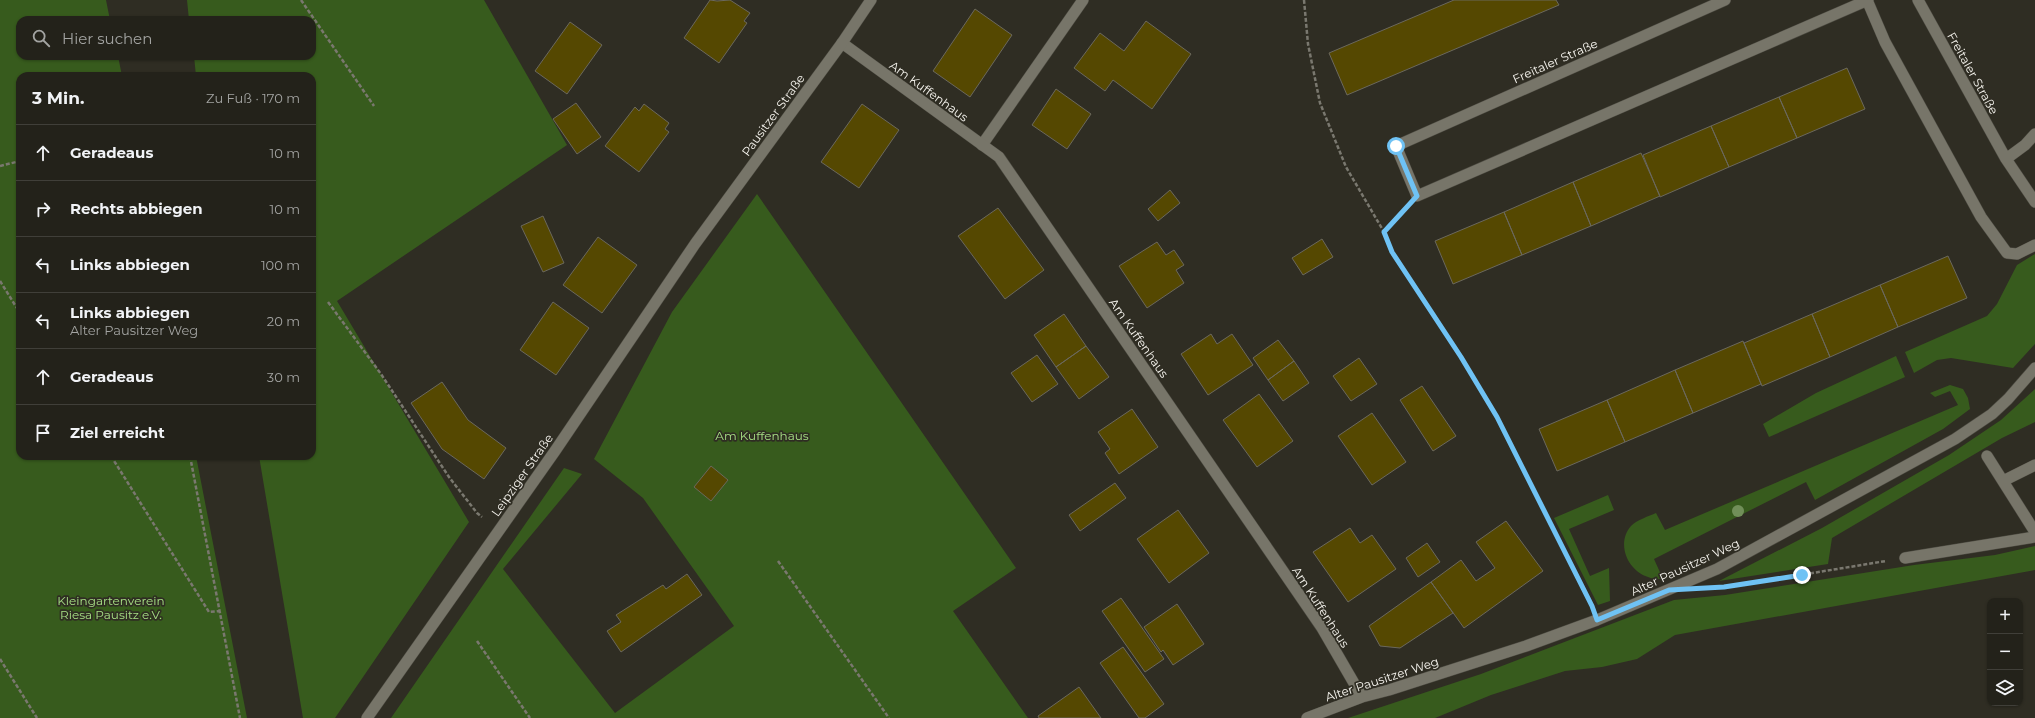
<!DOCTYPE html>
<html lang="de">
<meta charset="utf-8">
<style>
:root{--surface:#23221a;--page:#2f2f27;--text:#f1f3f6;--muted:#a3a4a2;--line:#403f39}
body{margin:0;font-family:Montserrat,sans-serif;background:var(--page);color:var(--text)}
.controls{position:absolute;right:12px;bottom:12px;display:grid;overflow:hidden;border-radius:8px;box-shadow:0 1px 3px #0004}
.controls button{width:36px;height:36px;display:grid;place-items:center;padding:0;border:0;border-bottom:1px solid var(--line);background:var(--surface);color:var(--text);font:20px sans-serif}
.stop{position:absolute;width:12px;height:12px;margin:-9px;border:3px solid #6fc2f4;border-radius:50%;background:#fff}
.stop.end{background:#6fc2f4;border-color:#fff;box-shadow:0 1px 4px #0008}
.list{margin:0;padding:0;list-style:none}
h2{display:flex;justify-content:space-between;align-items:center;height:52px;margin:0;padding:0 16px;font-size:17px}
h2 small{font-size:13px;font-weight:400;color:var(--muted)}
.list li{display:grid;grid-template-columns:26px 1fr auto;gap:12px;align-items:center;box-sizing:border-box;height:56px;padding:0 16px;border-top:1px solid var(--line)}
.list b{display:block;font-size:15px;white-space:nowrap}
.list p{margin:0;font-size:13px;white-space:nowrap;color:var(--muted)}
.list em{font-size:13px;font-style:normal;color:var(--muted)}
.icon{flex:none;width:22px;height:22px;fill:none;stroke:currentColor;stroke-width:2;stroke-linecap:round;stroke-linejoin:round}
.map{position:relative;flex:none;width:2035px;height:718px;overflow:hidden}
.search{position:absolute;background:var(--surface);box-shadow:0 1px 3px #0004;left:16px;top:16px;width:300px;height:44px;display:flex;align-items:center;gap:10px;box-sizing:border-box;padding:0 14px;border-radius:12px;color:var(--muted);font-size:15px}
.panel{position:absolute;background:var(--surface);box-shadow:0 1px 3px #0004;left:16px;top:72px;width:300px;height:388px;border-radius:12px}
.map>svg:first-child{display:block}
.green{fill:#375b1d}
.building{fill:#554801;stroke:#6b685d}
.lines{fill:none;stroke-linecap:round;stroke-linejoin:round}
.service-casing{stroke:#4d4b42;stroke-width:12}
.minor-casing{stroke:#4d4b42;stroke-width:12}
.tertiary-casing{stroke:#4d4b42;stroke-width:12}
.path{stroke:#7a786f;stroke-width:2.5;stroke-dasharray:4 2;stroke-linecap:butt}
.service{stroke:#777569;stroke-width:11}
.minor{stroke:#777569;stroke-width:11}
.tertiary{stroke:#777569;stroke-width:11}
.tree{fill:#718f59}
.route{stroke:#6fc2f4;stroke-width:5}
.labels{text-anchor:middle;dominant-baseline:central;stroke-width:3.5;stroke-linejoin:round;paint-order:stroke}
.street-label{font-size:12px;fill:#f6f4ee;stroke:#2f2d23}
.park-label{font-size:12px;fill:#a7e085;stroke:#2f2d23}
</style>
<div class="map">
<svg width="2035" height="718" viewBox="0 0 2035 718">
<rect width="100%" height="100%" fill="#2f2d23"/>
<path class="green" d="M0,0H106L110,20H20V56H118L122,76H20V456H196L247,718H0Z
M187,0H484L567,145L337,301L469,522L335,718H303L259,456H312V76H196L194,56H312V20H189Z
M757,194L1016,568L953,611L1028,718H391L564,468L582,474L503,569L615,713L734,626L643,498L594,459L672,312Z
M2035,254V344L2013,368L1951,358L1937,360L1914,373L1905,352L1987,316L1997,304L2017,265Z
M1896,356L1905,377L1769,437L1763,424L1816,393Z
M1950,385L1963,389L1968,398L1970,409L1943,429L1815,500L1806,482L1654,559L1663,579C1658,579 1652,579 1648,577C1627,570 1616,543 1631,526C1637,520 1649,516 1656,513L1665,530L1958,405L1950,391L1935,397L1930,393Z
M2035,389V422L2002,438L1832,538L1828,564L1719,581L1822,528L1949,455L2001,420Z
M1608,495L1614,510L1569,529L1590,576L1609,568L1610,601L1598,605L1554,518Z
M2035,546V570L1675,635L1637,659L1602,667L1565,671L1491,695L1435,718H1348L1481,674L1674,600L1725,595L1914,565L1995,555Z"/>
<path class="building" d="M710,0L717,1L730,0L750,13L744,21L747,23L719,63L684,38Z
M1454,0H1556L1559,5L1347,95L1329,53Z
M975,9L1012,35L970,97L933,71Z
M1146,21L1191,54L1152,109L1113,80L1105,91L1074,68L1100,33L1124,51Z
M570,22L602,45L567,94L535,71Z
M1847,68L1865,109L1797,138L1779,97Z
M1056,89L1091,114L1067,149L1032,125Z
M1779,97L1797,138L1729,167L1711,126Z
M576,103L601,137L577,154L553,119Z
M644,104L669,123L665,129L669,132L639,172L605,146L635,107L639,111Z
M862,104L899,130L859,188L821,162Z
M1711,126L1729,167L1660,197L1643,155Z
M1641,153L1660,196L1591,226L1573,182Z
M1573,182L1591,226L1522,255L1504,212Z
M1170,190L1180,203L1158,221L1148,209Z
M998,208L1044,270L1005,299L958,236Z
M1504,212L1522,255L1453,284L1435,241Z
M543,216L564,263L543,272L521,226Z
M598,237L637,265L602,313L563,285Z
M1322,239L1333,257L1303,275L1292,258Z
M1157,242L1166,255L1174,250L1184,265L1176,270L1184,283L1147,308L1119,266Z
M1948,256L1967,298L1898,327L1880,285Z
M1880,285L1898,327L1830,357L1812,314Z
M553,302L589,328L556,375L520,350Z
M1064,314L1086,346L1056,367L1034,335Z
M1812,314L1830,357L1762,386L1744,343Z
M1211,334L1217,344L1232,334L1253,365L1208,395L1181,354Z
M1278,340L1294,361L1268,380L1253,358Z
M1743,341L1761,384L1693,413L1675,370Z
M1086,346L1109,377L1079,399L1056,367Z
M1037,355L1058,384L1032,402L1011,373Z
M1359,358L1377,384L1351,401L1333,376Z
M1294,361L1309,383L1283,401L1268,380Z
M1675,370L1693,413L1625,442L1607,400Z
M442,382L468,420L506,448L484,479L442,449L411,403Z
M1422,386L1456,436L1433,451L1400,400Z
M1259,394L1293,441L1257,467L1223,420Z
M1607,400L1625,442L1557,471L1539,429Z
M1132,409L1158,447L1119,474L1105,453L1110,449L1098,432Z
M1372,413L1406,462L1372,485L1338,436Z
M711,466L728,480L711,501L694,487Z
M1115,483L1126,498L1080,531L1069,515Z
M1178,510L1209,553L1169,583L1137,539Z
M1506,521L1543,571L1464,628L1431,582L1461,560L1476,581L1495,568L1476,542Z
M1350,528L1360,543L1372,535L1396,569L1348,602L1313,552Z
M1427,543L1440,562L1418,577L1406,558Z
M687,574L702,595L621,652L607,631L621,622L616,615L663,585L666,589Z
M1431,582L1453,613L1400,648L1380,646L1369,626Z
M1121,598L1164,659L1145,672L1102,611Z
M1177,604L1204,644L1173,665L1163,650L1161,652L1144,627Z
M1123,647L1164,704L1145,718H1139L1100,663Z
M1079,687L1101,718H1039L1038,716Z"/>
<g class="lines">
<defs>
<path id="service" d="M1867,0L1885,42L1981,217L2007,253L2017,254L2035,245
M982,145L1083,0
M1396,146L1417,196L1868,0
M1987,456L2035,532
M2003,481L2035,465
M1905,558L2035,537"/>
<path id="minor" d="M1918,0L2006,159L2035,202
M842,43L999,157L1322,628L1362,697
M1396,146L1725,0
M2006,159L2025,145L2035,134
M1307,718L1362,697L1389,690L1526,646L1597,620L1717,569L1955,439L1992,414L2008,399L2035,368"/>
<path id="tertiary" d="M367,718L555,451L695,244L842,43L871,0"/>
</defs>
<use href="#service" class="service-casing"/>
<use href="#minor" class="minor-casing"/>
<use href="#tertiary" class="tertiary-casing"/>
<path class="path" d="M301,0L374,106
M1304,0L1308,44L1320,103L1346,167L1384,232L1392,253L1461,357L1497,417L1589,601
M0,166L20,161
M1384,232L1403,211
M0,281L20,313
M328,302L381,374L449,477L477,513L482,517
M111,456L209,612L220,611
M190,456L240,718
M778,561L889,718
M1733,586L1886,561
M477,641L530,718
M0,659L37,718"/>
<use href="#service" class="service"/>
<use href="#minor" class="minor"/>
<use href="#tertiary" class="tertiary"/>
</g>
<circle class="tree" cx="1738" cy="511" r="6"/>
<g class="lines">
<path class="route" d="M1396,146L1417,196L1384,232L1392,252L1461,357L1497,417L1592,606L1597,620L1669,590L1724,587L1802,575"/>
</g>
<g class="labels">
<g class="street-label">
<text transform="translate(1555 61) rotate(-24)">Freitaler Straße</text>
<text transform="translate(1973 73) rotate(61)">Freitaler Straße</text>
<text transform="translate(929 91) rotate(36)">Am Kuffenhaus</text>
<text transform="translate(773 115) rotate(-54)">Pausitzer Straße</text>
<text transform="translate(1139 338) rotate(55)">Am Kuffenhaus</text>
<text transform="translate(522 475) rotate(-55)">Leipziger Straße</text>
<text transform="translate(1685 567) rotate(-25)">Alter Pausitzer Weg</text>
<text transform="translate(1321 607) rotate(57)">Am Kuffenhaus</text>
<text transform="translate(1382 679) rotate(-18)">Alter Pausitzer Weg</text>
</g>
<g class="park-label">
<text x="762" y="435">Am Kuffenhaus</text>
<text x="111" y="600">Kleingartenverein<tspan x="111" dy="14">Riesa Pausitz e.V.</tspan></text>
</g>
</g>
</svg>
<div class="controls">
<button>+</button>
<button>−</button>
<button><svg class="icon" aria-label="layers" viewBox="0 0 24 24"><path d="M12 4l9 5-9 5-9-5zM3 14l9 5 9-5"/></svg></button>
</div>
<div class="stop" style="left:1396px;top:146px"></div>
<div class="stop end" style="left:1802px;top:575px"></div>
<div class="search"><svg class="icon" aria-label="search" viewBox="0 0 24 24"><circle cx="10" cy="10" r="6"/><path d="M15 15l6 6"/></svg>Hier suchen</div>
<section class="panel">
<h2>3 Min.<small>Zu Fuß · 170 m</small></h2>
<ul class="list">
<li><svg class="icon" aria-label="ahead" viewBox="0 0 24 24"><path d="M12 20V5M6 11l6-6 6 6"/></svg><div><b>Geradeaus</b></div><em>10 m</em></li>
<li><svg class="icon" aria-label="right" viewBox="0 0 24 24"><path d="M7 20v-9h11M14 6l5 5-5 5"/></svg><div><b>Rechts abbiegen</b></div><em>10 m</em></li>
<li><svg class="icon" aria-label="left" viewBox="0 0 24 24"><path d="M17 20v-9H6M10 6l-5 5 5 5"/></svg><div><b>Links abbiegen</b></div><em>100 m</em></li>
<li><svg class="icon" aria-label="left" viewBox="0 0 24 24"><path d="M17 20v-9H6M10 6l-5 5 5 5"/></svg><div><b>Links abbiegen</b><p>Alter Pausitzer Weg</p></div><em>20 m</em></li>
<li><svg class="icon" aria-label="ahead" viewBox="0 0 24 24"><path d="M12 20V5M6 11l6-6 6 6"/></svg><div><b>Geradeaus</b></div><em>30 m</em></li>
<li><svg class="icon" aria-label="arrive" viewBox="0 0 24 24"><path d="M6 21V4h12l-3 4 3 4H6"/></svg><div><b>Ziel erreicht</b></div></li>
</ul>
</section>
</div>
